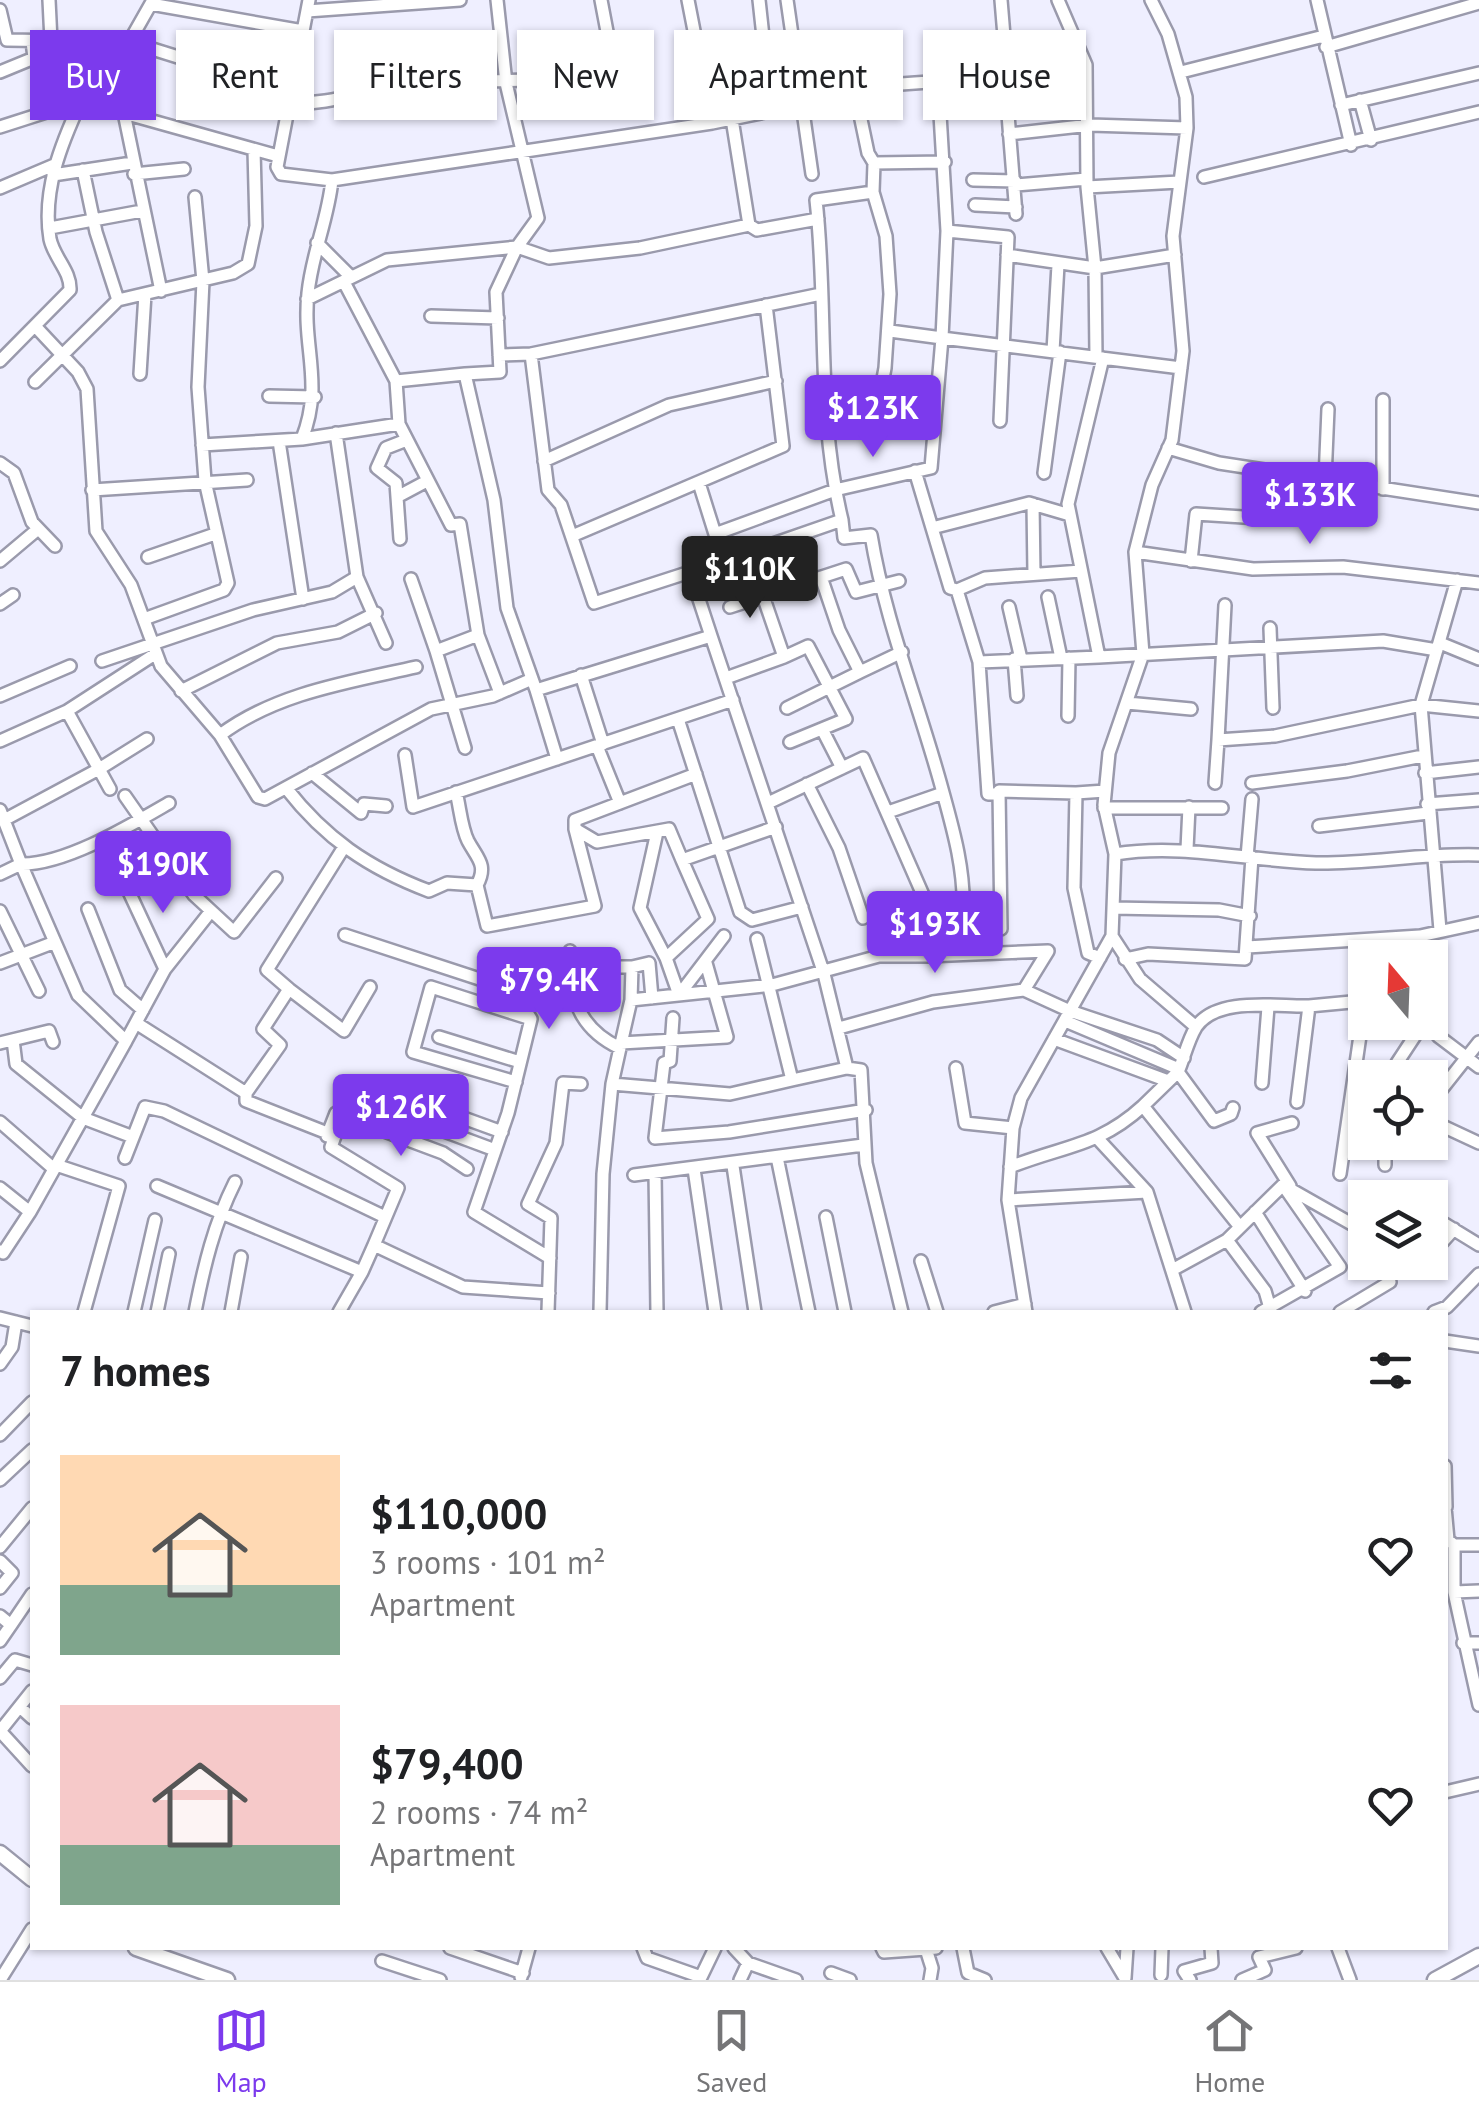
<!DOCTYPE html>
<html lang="en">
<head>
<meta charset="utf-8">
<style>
	:root { --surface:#fff; --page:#f6f6f6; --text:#202124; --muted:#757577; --line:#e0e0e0; --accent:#7c3aed }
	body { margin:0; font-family:"PT Sans",sans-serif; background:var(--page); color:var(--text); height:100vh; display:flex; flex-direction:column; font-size:38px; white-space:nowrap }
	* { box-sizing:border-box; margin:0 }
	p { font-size:32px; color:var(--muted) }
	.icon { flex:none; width:55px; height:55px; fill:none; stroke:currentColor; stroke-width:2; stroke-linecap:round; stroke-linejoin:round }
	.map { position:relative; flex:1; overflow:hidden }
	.sheet { position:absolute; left:30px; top:1310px; width:1418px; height:640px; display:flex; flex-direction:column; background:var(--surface); border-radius:0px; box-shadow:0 2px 8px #0004 }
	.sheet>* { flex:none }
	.guide { position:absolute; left:30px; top:30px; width:1420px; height:90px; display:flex; gap:20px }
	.needle { width:65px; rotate:341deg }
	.buttons { position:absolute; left:1348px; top:940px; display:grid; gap:20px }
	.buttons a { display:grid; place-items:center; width:100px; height:100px; border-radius:0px; background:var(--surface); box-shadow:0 2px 8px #0004; font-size:50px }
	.price { position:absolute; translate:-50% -85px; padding:0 22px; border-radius:10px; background:var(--accent); color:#fff; font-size:32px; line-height:65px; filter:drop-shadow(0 2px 5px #0008) }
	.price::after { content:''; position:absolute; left:50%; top:60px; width:30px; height:22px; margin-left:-15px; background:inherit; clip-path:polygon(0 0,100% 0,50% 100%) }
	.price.current { background:#222; color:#fff }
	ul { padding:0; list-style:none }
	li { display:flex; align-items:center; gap:30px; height:250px; padding:0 30px }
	li span { display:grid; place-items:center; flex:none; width:280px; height:200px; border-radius:0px; color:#555 }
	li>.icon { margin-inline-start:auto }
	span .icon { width:120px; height:120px; fill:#fffc; stroke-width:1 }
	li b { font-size:42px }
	h2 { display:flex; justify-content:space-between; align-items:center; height:120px; padding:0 30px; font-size:42px }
	.pill { padding:0 35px; border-radius:0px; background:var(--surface); box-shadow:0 2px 8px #0004; font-size:35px; line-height:90px }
	.pill.current { background:var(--accent); color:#fff }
	.menu { display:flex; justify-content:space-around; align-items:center; height:140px; border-top:2px solid var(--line); background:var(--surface); font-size:28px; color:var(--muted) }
	.menu a { display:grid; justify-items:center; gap:5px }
	.menu .current { color:var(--accent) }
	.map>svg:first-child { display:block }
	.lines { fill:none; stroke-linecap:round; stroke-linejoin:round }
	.minor-casing { stroke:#9a9aac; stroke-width:16 }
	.major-casing { stroke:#9a9aac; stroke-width:19 }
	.minor { stroke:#fff; stroke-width:11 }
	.major { stroke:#fff; stroke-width:14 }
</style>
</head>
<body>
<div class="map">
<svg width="1479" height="1980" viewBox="0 0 1479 1980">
	<rect width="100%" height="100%" fill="#efefff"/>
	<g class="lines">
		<g class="minor-casing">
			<path id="minor" d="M49,0L51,41
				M309,0L277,167L281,174L332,180L712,123L901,84L971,79L1006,60L1001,0
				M497,0L506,83L538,218L517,247L496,292L500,372L465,374L494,500L507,608L536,690L711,636L690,572
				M688,0L712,123
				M759,0L771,110
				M787,0L812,174
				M1058,0L1086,65L1087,187
				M1317,0L1351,145
				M151,4L303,31
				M0,10L7,40L130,42L290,92
				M307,11L460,0
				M1326,47L1479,3
				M1004,65L1016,214
				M0,72L34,58L32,41
				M1181,72L1324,36
				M855,91L868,153L874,163L873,192L886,236L890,294L885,368L874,427L934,430
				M1360,100L1371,140
				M288,102C330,107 367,88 409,84C479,76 545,90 613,63L601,0
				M94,104L153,0
				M1341,105L1479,73
				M124,113L161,291
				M0,127L81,101L278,156
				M1009,134L1090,125L1187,128
				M874,163L945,162
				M83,170L96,232L118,300
				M134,174L184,169
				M53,175L132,163
				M1204,177L1479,112
				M973,180L1015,181
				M1016,185L1087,179
				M0,188L54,165
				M873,192L816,200C828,306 816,414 842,520L724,561L715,534L835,490L931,468L942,338L1181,368
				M975,205L1016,207
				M749,225L757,230L818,219
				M50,228L142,211
				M947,231L1008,237L1000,421
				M317,243L351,277
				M1007,255L1095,268L1175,255
				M344,282L396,381
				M307,299L387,260L517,247L549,258L640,248L749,225L732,119
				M431,316L498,318
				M35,326L78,372L87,389L96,531L131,585L161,666L220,735L258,797L265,799L431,709L493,696L532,679
				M890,331L942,338L947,231L938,81
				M1053,351L1058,265
				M499,355L531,354
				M1096,357L1095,268L1087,187L1179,182
				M1103,358L1068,504L1099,657L1383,641L1437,650
				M0,361L70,290C71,271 54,258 50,239C42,191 61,144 81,101
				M140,374L145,294
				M35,382L118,300L233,273L248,264L256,226L254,150
				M269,396L315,397
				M399,424L451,525L460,524L478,635L436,651L411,579
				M302,439C324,383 302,348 308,293C312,253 328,220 332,180
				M279,441L303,599
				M202,445L302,439L399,424L396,381L465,374
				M1168,448L1219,463L1479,503
				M544,461L669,405L776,381
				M0,463L14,473L32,522L55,546
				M915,471L950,588L957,590
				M1044,473L1060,352
				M1325,479L1328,409
				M699,483L715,534
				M1383,489V400
				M92,490L247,480
				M397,497L427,481
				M1033,504L1034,574
				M842,520L844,538L871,535C885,621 919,704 942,789C953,829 965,870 963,912
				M932,528L1029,503L1070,515
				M572,536L783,446L766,305
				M400,539L396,483L377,468L386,448L404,441
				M1135,552L1253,569L1343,567L1479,583
				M148,557L215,534
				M0,561L38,529
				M724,561L594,603L561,505L548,490L531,354L821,294
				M1191,561L1196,514L1259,518L1263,470
				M1081,571L985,578L957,590L979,662L1099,657
				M357,577L386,643
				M821,577L839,630L860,672L902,652
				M1048,597L1061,658
				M0,604L13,595
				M730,607L846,569L856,592L899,581
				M1009,607L1021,659
				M144,619L224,590L228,583L205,481L198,387L203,281L195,197
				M1270,628L1273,708
				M478,635L500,693
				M711,636L824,974L847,1068L861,1070L866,1163L902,1312
				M1440,643L1479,659
				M436,651L465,748
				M784,657L808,646L846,719L790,742
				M1014,659L1017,696
				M102,661L253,610L332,592L357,577L336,433
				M979,662L988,794H999
				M581,675L603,744
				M726,678L784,657L748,552
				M536,690L557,759
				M181,691L277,643L338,632L376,613
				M0,696L70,666
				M1127,703L1191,709
				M787,708L860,672
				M67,711L155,654
				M1068,716L1069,658
				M678,719L740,912L752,920L802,907
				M822,729L842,768
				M220,735C276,693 349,682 416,667
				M1218,740L1225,605
				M0,741L67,711L99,769L147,739
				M597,746L620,803
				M405,755L413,807L733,700
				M312,773L361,813L364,804L386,806
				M1425,773L1479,767
				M696,774L575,820V829L597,842L669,829L682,860L776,827
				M1215,783L1218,740L1275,736L1421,705L1479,711
				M1252,783L1347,771L1423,756
				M807,784L839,848L863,918
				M286,788C325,838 368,868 429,891L447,883L477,885
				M456,792C460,807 461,827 468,841C477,858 488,865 477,885L487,926L595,906L575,829
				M125,796L194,895L234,932L276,878
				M169,803C131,825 65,865 21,864L78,995L126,1041L165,969L211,911
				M768,803L863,758L923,895
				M1427,804L1479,800
				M1104,808H1222
				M0,810L21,864L0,874
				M888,812L943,793
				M4,820L99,769L110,789
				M1319,826L1428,813
				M657,832L640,908L666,958L708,919L682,860
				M1187,849L1189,807
				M1115,854C1183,843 1248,861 1316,863C1369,864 1424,853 1479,855
				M1247,857L1252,799
				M124,881L165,969
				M1113,908L1219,910L1250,916
				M88,909L120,990L143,1010
				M0,911L39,991
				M926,912L927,956L1048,951L1024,990
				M1001,929L999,791L1076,793
				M1440,930L1421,705L1457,580
				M345,935L513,990L531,1019L508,1113L474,1212L550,1258
				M1112,936L1140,979L1196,1027
				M757,939L792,1080L847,1068
				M1247,947L1420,936
				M570,951L569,967H632
				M666,958L679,995L724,936
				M1100,958L1088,953L1074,888L1076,793L1105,791
				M1423,958L1420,936L1479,923
				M1125,959L1148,954L1245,959L1252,857
				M0,963L55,942
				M569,967C572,1005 584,1031 620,1048L631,1000
				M289,989L344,1031L370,987
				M652,998L649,963L632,967L631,1000L772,985L879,956H927
				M673,1018L670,1061L664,1063L655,1138L729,1132L866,1110
				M1065,1021L1179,1069
				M1429,1022L1438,1036L1479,1067
				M136,1023L246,1093L280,1045L263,1029L289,989L267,970L344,847
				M839,1028L933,1002L1024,990L1070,1011L1157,1040L1184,1058
				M439,1037L520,1062
				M1054,1039L1168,1081
				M13,1040L16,1064L83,1118L133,1137
				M1479,1042L1437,1095L1436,1123L1479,1143
				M0,1043L49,1031L53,1042
				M621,1043L727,1037L706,963
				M620,1048L612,1084L730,1094L792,1080
				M956,1068L965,1123L1013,1128
				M1178,1072C1184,1058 1188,1040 1196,1027C1217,996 1277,1007 1309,1006
				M1393,1078L1397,1063L1424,1022
				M516,1082L413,1052L431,987L531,1019
				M1262,1083L1268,1007
				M381,1088L502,1132
				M246,1093V1101L335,1136L331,1147L398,1188L374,1245
				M350,1096L495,1150
				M1297,1102L1309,1006L1362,1001
				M1143,1106L1178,1072L1214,1121L1231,1114L1233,1108
				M0,1122L54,1169
				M327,1136L336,1113L443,1153L467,1169
				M1099,1140L1147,1192L1185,1312
				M777,1157L809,1312
				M125,1158L145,1107L164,1111L385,1217
				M56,1165L119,1186L84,1312
				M1385,1165V1142
				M733,1166L755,1312
				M1010,1167C1065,1145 1098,1147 1143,1106L1240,1227
				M694,1169L715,1312
				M655,1173L657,1312
				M1340,1174L1365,1001
				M634,1175L863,1145
				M157,1186L362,1272L339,1312
				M1290,1186L1257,1133L1292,1123
				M0,1188L30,1212L126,1041
				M1290,1189L1357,1227L1365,1224
				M1008,1200L1147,1192
				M1255,1212L1305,1291
				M1430,1215L1479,1245
				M826,1217L845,1312
				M1227,1240L1265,1291L1270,1308
				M1430,1244L1437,1248L1454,1229
				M0,1251L3,1253L30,1212
				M921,1261L937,1312
				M1172,1270L1227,1240L1283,1185L1340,1267L1261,1312
				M362,1272L374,1245L463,1287L549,1293
				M134,1312L155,1220
				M157,1312L169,1254
				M195,1312C204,1266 214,1224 235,1182
				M231,1312L241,1257
				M548,1312L551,1218L528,1204L556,1143L563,1083L581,1084
				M600,1312L603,1174L612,1084
				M994,1312L1025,1304
				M1026,1312L1008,1200L1013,1128L1021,1098L1112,936L1115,854L1104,805L1109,753L1143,654L1135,552L1152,485L1172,440L1183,351L1173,236L1187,128L1186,97L1168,34L1151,0
				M1340,1312L1390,1282
				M1434,1312L1447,1307L1479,1274
				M0,1318L32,1326
				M1445,1341L1479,1346
				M0,1364L12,1347L16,1322
				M0,1435L32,1402
				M1445,1466L1446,1507
				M0,1480L32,1450
				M1445,1507L1448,1540L1454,1545V1592L1479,1705
				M1454,1545H1479
				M0,1547L32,1508
				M0,1561L12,1573L0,1588
				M1454,1592L1479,1591
				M0,1616L11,1625L32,1594
				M0,1641L11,1625
				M1463,1643H1479
				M0,1678L15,1660L32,1665
				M20,1707L32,1718
				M0,1731L32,1691
				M0,1731L32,1766
				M1445,1792L1479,1784
				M450,1948L523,1973
				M643,1948L647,1958L701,1977L715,1948
				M734,1948L748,1963
				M882,1948L884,1952L926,1949
				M963,1948L968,1973L985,1980
				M1107,1948L1125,1978L1127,1948
				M1338,1948L1350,1980
				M382,1961L440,1980
				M831,1973L850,1980
				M1161,1975L1162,1948
				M521,1977L529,1948
				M0,1980L32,1929
				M740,1980L748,1963L796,1980
				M930,1980L932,1968L926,1949L936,1948
				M1190,1980L1184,1971L1212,1963L1211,1948
				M1242,1980L1265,1970L1259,1957L1296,1948"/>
		</g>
		<g class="major-casing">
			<path id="major" d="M0,1853L32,1879
				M136,1948L227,1980
				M1435,1980L1479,1956"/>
		</g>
		<use href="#minor" class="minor"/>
		<use href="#major" class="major"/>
	</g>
</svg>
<div class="buttons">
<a><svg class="needle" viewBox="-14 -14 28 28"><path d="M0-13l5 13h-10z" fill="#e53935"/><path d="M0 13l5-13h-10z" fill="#757577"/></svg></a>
<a><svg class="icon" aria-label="locate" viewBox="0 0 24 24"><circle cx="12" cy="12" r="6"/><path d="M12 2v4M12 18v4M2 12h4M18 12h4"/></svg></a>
<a><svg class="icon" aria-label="layers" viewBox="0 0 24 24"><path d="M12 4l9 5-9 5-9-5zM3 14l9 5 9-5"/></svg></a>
</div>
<b class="price" style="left:873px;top:460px">$123K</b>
<b class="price" style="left:1310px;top:547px">$133K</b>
<b class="price current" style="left:750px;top:621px">$110K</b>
<b class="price" style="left:163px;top:916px">$190K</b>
<b class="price" style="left:935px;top:976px">$193K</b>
<b class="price" style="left:549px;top:1032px">$79.4K</b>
<b class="price" style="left:401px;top:1159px">$126K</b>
<div class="guide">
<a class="pill current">Buy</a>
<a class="pill">Rent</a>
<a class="pill">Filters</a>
<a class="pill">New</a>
<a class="pill">Apartment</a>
<a class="pill">House</a>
</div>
<section class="sheet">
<h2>7 homes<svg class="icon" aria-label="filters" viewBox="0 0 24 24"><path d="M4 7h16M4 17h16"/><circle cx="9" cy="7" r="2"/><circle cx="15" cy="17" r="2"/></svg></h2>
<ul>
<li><span style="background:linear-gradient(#ffd9b3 65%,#7fa58c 0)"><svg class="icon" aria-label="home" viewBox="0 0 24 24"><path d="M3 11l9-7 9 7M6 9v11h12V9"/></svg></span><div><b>$110,000</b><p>3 rooms · 101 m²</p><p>Apartment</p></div><svg class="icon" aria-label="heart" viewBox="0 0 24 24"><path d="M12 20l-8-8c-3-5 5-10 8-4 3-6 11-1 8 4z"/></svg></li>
<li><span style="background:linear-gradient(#f6c9c9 70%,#7fa58c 0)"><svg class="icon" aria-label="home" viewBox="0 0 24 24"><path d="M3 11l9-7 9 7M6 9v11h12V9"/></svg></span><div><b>$79,400</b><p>2 rooms · 74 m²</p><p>Apartment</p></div><svg class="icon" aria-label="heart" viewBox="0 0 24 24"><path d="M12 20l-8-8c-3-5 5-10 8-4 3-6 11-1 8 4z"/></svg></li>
</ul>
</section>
</div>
<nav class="menu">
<a class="current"><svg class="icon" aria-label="map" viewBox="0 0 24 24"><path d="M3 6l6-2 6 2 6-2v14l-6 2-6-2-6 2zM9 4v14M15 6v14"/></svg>Map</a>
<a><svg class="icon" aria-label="saved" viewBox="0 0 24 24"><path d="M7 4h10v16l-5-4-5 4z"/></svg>Saved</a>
<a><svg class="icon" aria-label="home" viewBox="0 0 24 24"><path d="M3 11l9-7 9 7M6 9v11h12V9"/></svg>Home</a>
</nav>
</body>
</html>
